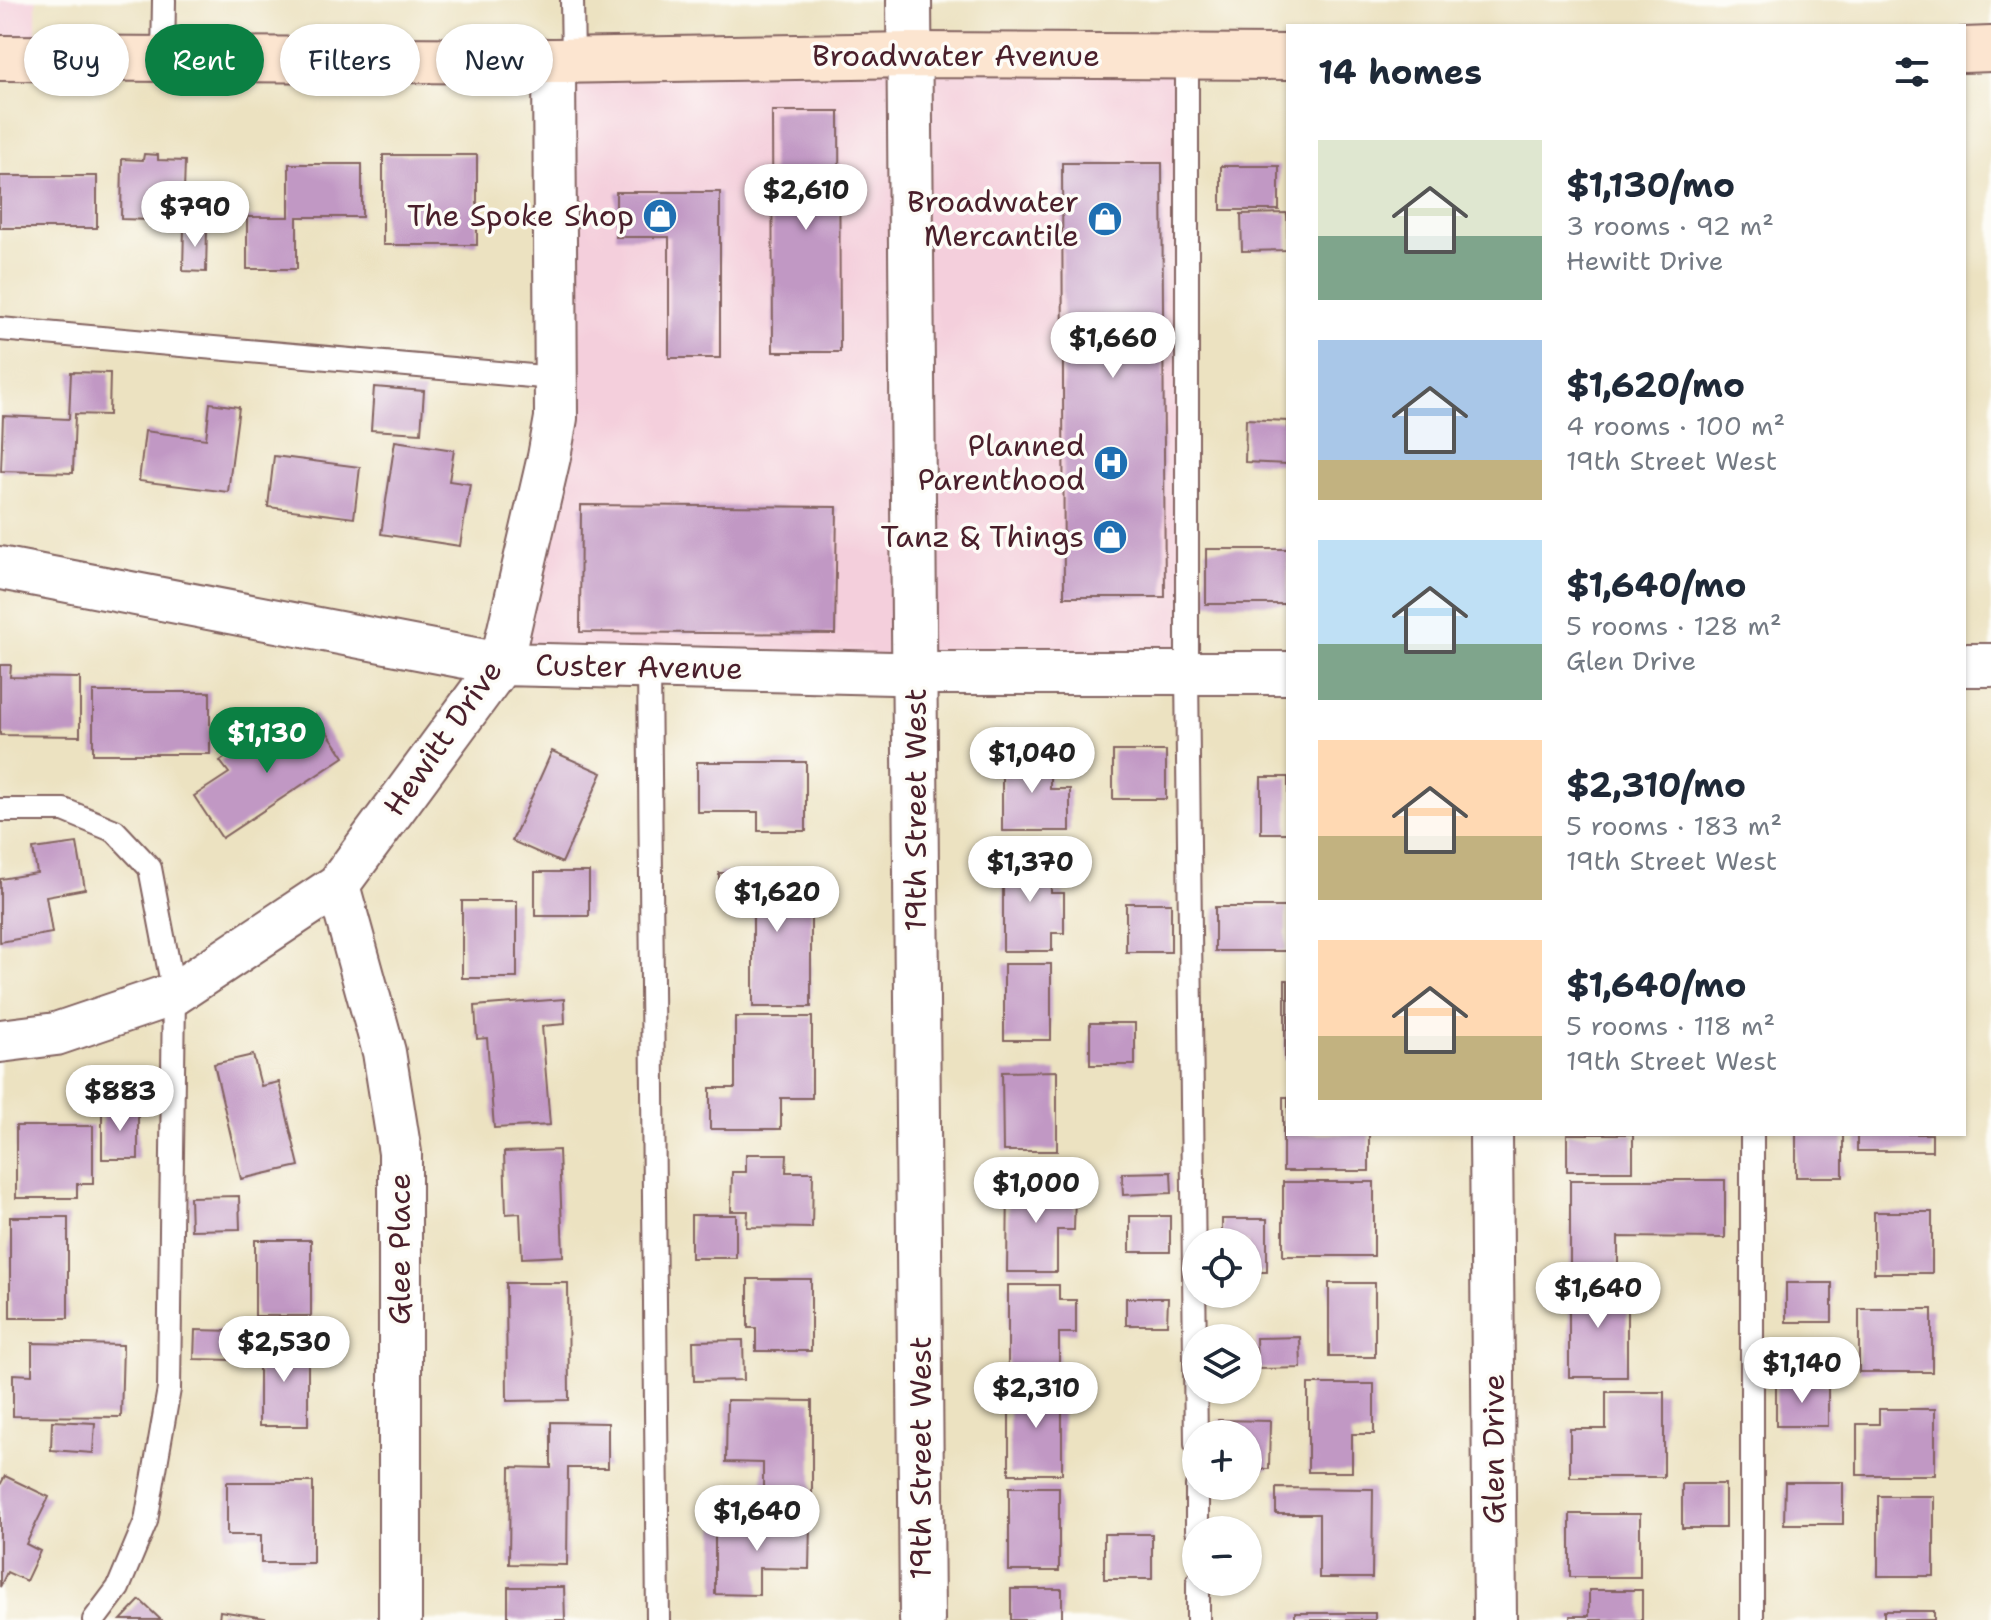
<!DOCTYPE html>
<html lang="en">
<head>
<meta charset="utf-8">
<style>
	:root { --surface:#fff; --page:#f2f2f3; --text:#1f2937; --muted:#747a83; --accent:#0b8043 }
	body { margin:0; font-family:"Shantell Sans",sans-serif; background:var(--page); color:var(--text); height:100vh; display:flex; flex-direction:column; font-size:30px; white-space:nowrap }
	* { box-sizing:border-box; margin:0 }
	p { font-size:26px; color:var(--muted) }
	.icon { flex:none; width:44px; height:44px; fill:none; stroke:currentColor; stroke-width:2; stroke-linecap:round; stroke-linejoin:round }
	.map { position:relative; flex:1; overflow:hidden }
	.details { position:absolute; left:1286px; top:24px; width:680px; height:1112px; display:flex; flex-direction:column; background:var(--surface); border-radius:0px; box-shadow:0 2px 6px #0004 }
	.details>* { flex:none }
	.banner { position:absolute; left:24px; top:24px; width:760px; height:72px; display:flex; gap:16px }
	.controls { position:absolute; left:1182px; top:1228px; display:grid; gap:16px }
	.controls a { display:grid; place-items:center; width:80px; height:80px; border-radius:50%; background:var(--surface); box-shadow:0 2px 6px #0004; font-size:40px }
	.price { position:absolute; translate:-50% -68px; padding:0 18px; border-radius:28px; background:#fff; color:#222; font-size:26px; line-height:52px; filter:drop-shadow(0 2px 4px #0008) }
	.price::after { content:''; position:absolute; left:50%; top:48px; width:24px; height:18px; margin-left:-12px; background:inherit; clip-path:polygon(0 0,100% 0,50% 100%) }
	.price.current { background:var(--accent); color:#fff }
	ul { padding:0; list-style:none }
	li { display:flex; align-items:center; gap:24px; height:200px; padding:0 32px }
	li span { display:grid; place-items:center; flex:none; width:224px; height:160px; border-radius:0px; color:#555 }
	li>.icon { margin-inline-start:auto }
	span .icon { width:96px; height:96px; fill:#fffc; stroke-width:1 }
	li b { font-size:34px }
	h2 { display:flex; justify-content:space-between; align-items:center; height:96px; padding:0 32px; font-size:34px }
	.tag { padding:0 28px; border-radius:36px; background:var(--surface); box-shadow:0 2px 6px #0004; font-size:28px; line-height:72px }
	.tag.current { background:var(--accent); color:#fff }
	.map>svg:first-child { display:block }
	.built { fill:#f4cfdc }
	.building { fill:#c198c4 }
	.lines { fill:none; stroke-linecap:round; stroke-linejoin:round }
	.service-casing { stroke:#836360; stroke-width:26 }
	.minor-casing { stroke:#836360; stroke-width:46 }
	.tertiary-casing { stroke:#836360; stroke-width:48 }
	.secondary-casing { stroke:#836360; stroke-width:48 }
	.service { stroke:#fff; stroke-width:22 }
	.minor { stroke:#fff; stroke-width:42 }
	.tertiary { stroke:#fff; stroke-width:44 }
	.secondary { stroke:#fce5d0; stroke-width:44 }
	.labels { text-anchor:middle; stroke-width:7; stroke-linejoin:round; paint-order:stroke }
	.street-label { font-size:30px; fill:#4a1f2b; stroke:#fdfcf7 }
	.poi-label { font-size:30px; fill:#4a1f2b; stroke:#fdfcf7; text-anchor:end }
</style>
</head>
<body>
<div class="map">
<svg width="1991" height="1620" viewBox="0 0 1991 1620">
	<rect width="100%" height="100%" fill="#fdfcf7"/>
	<filter id="ink" filterUnits="userSpaceOnUse"><feTurbulence type="fractalNoise" baseFrequency=".0125" numOctaves="2"/><feDisplacementMap in="SourceGraphic" scale="16" xChannelSelector="R" yChannelSelector="G"/><feConvolveMatrix kernelMatrix="1 2 1 2 8 2 1 2 1" color-interpolation-filters="sRGB"/></filter>
	<filter id="wash" filterUnits="userSpaceOnUse"><feTurbulence type="fractalNoise" baseFrequency=".006" numOctaves="4" result="noise"/><feDisplacementMap in="SourceGraphic" scale="32" xChannelSelector="R" yChannelSelector="G"/><feGaussianBlur stdDeviation="1.8" result="paint"/><feColorMatrix in="noise" values="0 0 0 0 0 0 0 0 0 0 0 0 0 0 0 0 0 1.4 0 .05"/><feComposite in="paint" operator="in"/></filter>
	<g filter="url(#wash)">
		<rect width="100%" height="100%" fill="#ece2c1"/>
		<path class="built" d="M0,0H36V58H0Z
			M1187,55V673L501,664L549,457L554,61Z"/>
		<g id="blocks">
			<path class="building" d="M772,111H839L840,352H773Z
				M144,154L158,155V160L185,161L183,221L121,219L122,159L143,160Z
				M383,155H477V245H383Z
				M1062,163H1162L1165,597H1064Z
				M289,164H362V217H297V269H247V217H289Z
				M1221,166H1279V210H1221Z
				M0,176H97V228H0Z
				M616,192H720V358H669V237H616Z
				M1287,213L1288,250L1242,251L1241,214Z
				M184,227H207L206,272L183,271Z
				M71,372L110,373L109,415L75,414L73,473L1,471L3,416L69,419Z
				M374,387L424,391L421,433L371,430Z
				M210,403L239,407L228,492L139,481L145,431L206,439Z
				M1246,419L1288,421V464L1245,462Z
				M395,441L454,450L449,481L470,484L460,546L381,534Z
				M274,456L360,467L354,518L268,507Z
				M581,505L837,507L835,634L580,632Z
				M1206,549H1288V604H1206Z
				M0,665H11L10,677L80,678V736L0,735Z
				M93,692H210V754H93Z
				M315,714L344,757L222,838L194,796L229,773L220,761L243,746L251,757Z
				M552,751L602,773L562,863L512,841Z
				M1113,751H1166V799H1113Z
				M1002,752H1050V789H1070V831H1002Z
				M697,762H806V831H758V812H697Z
				M1261,777H1288V833H1261Z
				M77,843L85,889L46,896L52,933L0,942V879L37,873L33,849Z
				M1003,854H1051V893H1064V933H1052V951H1003Z
				M535,872H589V916H535Z
				M719,873H811V1007H753V903H719Z
				M462,901H517V978H462Z
				M1126,903H1171V952H1126Z
				M1215,907H1286V951H1215Z
				M1004,964H1051V1040H1004Z
				M1285,980H1288V1061H1285Z
				M564,999L565,1024L542,1026L550,1125L494,1128L487,1038L477,1039L475,1006Z
				M735,1017H812V1098H781V1129H710V1088H735Z
				M1090,1023H1135V1065H1090Z
				M253,1055L261,1086L279,1082L299,1166L241,1179L214,1064Z
				M1057,1071V1151H1003L1002,1072Z
				M1283,1097H1288V1134H1369V1171H1283Z
				M102,1107H138V1159H102Z
				M16,1126H93V1184H77V1198H16Z
				M1567,1134H1633V1171H1567Z
				M1796,1134H1843V1177H1796Z
				M1857,1134H1932V1151H1857Z
				M559,1150L563,1256L522,1258L520,1213L506,1214L504,1152Z
				M746,1154H787L786,1172H813L812,1228L747,1227L748,1211H731L732,1172H746Z
				M1171,1172L1172,1193L1123,1195L1122,1173Z
				M1570,1180H1725V1238L1618,1237V1266H1570Z
				M1008,1182H1059L1058,1196H1075L1074,1230H1057V1272H1007Z
				M1283,1182H1374V1256H1283Z
				M239,1196L240,1229L191,1230L190,1197Z
				M1874,1212H1932V1273H1874Z
				M691,1215H736V1258H691Z
				M1130,1216H1170V1252H1130Z
				M10,1217H68V1318H10Z
				M1222,1219H1267V1272H1248V1242H1222Z
				M255,1240H311V1316H255Z
				M748,1279H811V1351H756V1328H748Z
				M506,1283H568L569,1400L507,1401Z
				M1329,1283H1375V1357H1329Z
				M1569,1283H1627V1377H1569Z
				M1786,1283H1832V1322H1786Z
				M1008,1285H1059V1300H1076V1333H1059V1373H1008Z
				M1126,1298H1168L1167,1325H1126Z
				M1859,1309H1932V1372H1859Z
				M195,1330L235,1331L234,1360L194,1359Z
				M1300,1337L1301,1368L1257,1369L1256,1338Z
				M743,1340L744,1380L694,1381L693,1341Z
				M259,1341H308V1426H259Z
				M32,1343L123,1345L121,1417L13,1416V1374L32,1375Z
				M1308,1384H1374V1434H1352V1472H1308Z
				M1776,1384H1828V1426H1776Z
				M1009,1386H1062V1474H1009Z
				M1606,1392H1664V1477H1570V1429H1606Z
				M727,1400L812,1401V1503H763V1463L726,1462Z
				M1879,1409H1935V1475H1857V1424H1879Z
				M1218,1420L1270,1421L1269,1469H1248V1434H1217Z
				M52,1421L95,1423L93,1453L51,1450Z
				M551,1422L608,1423V1468H568L567,1565L509,1564L510,1467L551,1468Z
				M5,1476L49,1497L26,1544L40,1551L26,1581L7,1572L0,1587V1485Z
				M227,1482H313V1563H261V1535H227Z
				M1785,1482H1843V1524H1784Z
				M1682,1484H1725V1528H1682Z
				M1009,1487H1059V1571H1009Z
				M1276,1488L1373,1489L1372,1578H1319V1514H1276Z
				M1878,1496H1934V1576H1878Z
				M1570,1514H1640V1577H1570Z
				M715,1522L810,1523L809,1569L759,1568V1595L715,1594Z
				M1104,1534H1152V1579H1104Z
				M508,1587H564L565,1620H508Z
				M1011,1589H1062V1620H1011Z
				M1589,1590H1642V1620H1570V1616H1589Z
				M140,1600L161,1620H121Z
				M220,1611L265,1618L264,1620H219Z
				M1884,1611H1934V1620H1884Z
				M1295,1613H1375V1620H1295Z"/>
		</g>
	</g>
	<g filter="url(#ink)">
		<use href="#blocks" fill-opacity="0" stroke="#836360" stroke-width="2"/>
		<g class="lines">
			<g class="service-casing">
				<path id="service" d="M572,0L573,60
					M1187,55V673L1196,1444
					M163,58L164,0
					M0,329L554,378
					M649,667L658,1620
					M0,810H64L115,831L150,868L174,994L169,1389L146,1521L118,1588L94,1620
					M1752,1134V1620
					M1197,1486V1530
					M1198,1582V1620"/>
			</g>
			<g class="minor-casing">
				<path id="minor" d="M0,568L501,664L892,673H1288
					M1964,665H1991
					M338,885L384,1052L400,1153V1620
					M0,1041L56,1034L174,994L338,885L501,664L549,457L556,418L554,61
					M1491,1134L1495,1620"/>
			</g>
			<g class="tertiary-casing">
				<path id="tertiary" d="M909,0L922,1620"/>
			</g>
			<g class="secondary-casing">
				<path id="secondary" d="M1964,50L1991,49
					M0,58L554,61L910,55L1288,57"/>
			</g>
			<use href="#service" class="service"/>
			<use href="#minor" class="minor"/>
			<use href="#tertiary" class="tertiary"/>
			<use href="#secondary" class="secondary"/>
		</g>
	</g>
	<defs>
		<g id="shop-disc" transform="scale(1.8)"><circle r="9.5" fill="#1f6fb2" stroke="#fdfcf7"/><path d="M-5-2.5h2.3a2.7 3.5 0 0 1 5.4 0H5L5.5 6h-11ZM-1.5-2.5h3a1.5 2.3 0 0 0-3 0Z" fill="#fff"/></g>
		<g id="hospital-disc" transform="scale(1.8)"><circle r="9.5" fill="#1f6fb2" stroke="#fdfcf7"/><path d="M-5-5h3v3.5h4V-5h3V5h-3V1.5h-4V5h-3Z" fill="#fff"/></g>
	</defs>
	<g fill-rule="evenodd">
		<use href="#shop-disc" x="660" y="216"/>
		<use href="#shop-disc" x="1105" y="219"/>
		<use href="#hospital-disc" x="1111" y="463"/>
		<use href="#shop-disc" x="1110" y="537"/>
	</g>
	<g class="labels">
		<g class="street-label">
			<text x="956" y="66">Broadwater Avenue</text>
			<text transform="translate(639 667) rotate(1)" y="10">Custer Avenue</text>
			<text transform="translate(443 738) rotate(-55)" y="10">Hewitt Drive</text>
			<text transform="translate(916 810) rotate(-90)" y="10">19th Street West</text>
			<text transform="translate(400 1249) rotate(-90)" y="10">Glee Place</text>
			<text transform="translate(1494 1449) rotate(-90)" y="10">Glen Drive</text>
			<text transform="translate(921 1458) rotate(-90)" y="10">19th Street West</text>
		</g>
		<g class="poi-label">
			<text x="1079" y="212">Broadwater<tspan x="1079" dy="34">Mercantile</tspan></text>
			<text x="634" y="226">The Spoke Shop</text>
			<text x="1085" y="456">Planned<tspan x="1085" dy="34">Parenthood</tspan></text>
			<text x="1084" y="547">Tanz &amp; Things</text>
		</g>
	</g>
</svg>
<div class="controls">
<a><svg class="icon" aria-label="locate" viewBox="0 0 24 24"><circle cx="12" cy="12" r="6"/><path d="M12 2v4M12 18v4M2 12h4M18 12h4"/></svg></a>
<a><svg class="icon" aria-label="layers" viewBox="0 0 24 24"><path d="M12 4l9 5-9 5-9-5zM3 14l9 5 9-5"/></svg></a>
<a>+</a>
<a>−</a>
</div>
<b class="price" style="left:806px;top:232px">$2,610</b>
<b class="price" style="left:195px;top:249px">$790</b>
<b class="price" style="left:1113px;top:380px">$1,660</b>
<b class="price current" style="left:267px;top:775px">$1,130</b>
<b class="price" style="left:1032px;top:795px">$1,040</b>
<b class="price" style="left:1030px;top:904px">$1,370</b>
<b class="price" style="left:777px;top:934px">$1,620</b>
<b class="price" style="left:120px;top:1133px">$883</b>
<b class="price" style="left:1036px;top:1225px">$1,000</b>
<b class="price" style="left:1598px;top:1330px">$1,640</b>
<b class="price" style="left:284px;top:1384px">$2,530</b>
<b class="price" style="left:1802px;top:1405px">$1,140</b>
<b class="price" style="left:1036px;top:1430px">$2,310</b>
<b class="price" style="left:757px;top:1553px">$1,640</b>
<div class="banner">
<a class="tag">Buy</a>
<a class="tag current">Rent</a>
<a class="tag">Filters</a>
<a class="tag">New</a>
</div>
<section class="details">
<h2>14 homes<svg class="icon" aria-label="filters" viewBox="0 0 24 24"><path d="M4 7h16M4 17h16"/><circle cx="9" cy="7" r="2"/><circle cx="15" cy="17" r="2"/></svg></h2>
<ul>
<li><span style="background:linear-gradient(#dfe7d0 60%,#7fa58c 0)"><svg class="icon" aria-label="home" viewBox="0 0 24 24"><path d="M3 11l9-7 9 7M6 9v11h12V9"/></svg></span><div><b>$1,130/mo</b><p>3 rooms · 92 m²</p><p>Hewitt Drive</p></div></li>
<li><span style="background:linear-gradient(#a9c7e8 75%,#c2b280 0)"><svg class="icon" aria-label="home" viewBox="0 0 24 24"><path d="M3 11l9-7 9 7M6 9v11h12V9"/></svg></span><div><b>$1,620/mo</b><p>4 rooms · 100 m²</p><p>19th Street West</p></div></li>
<li><span style="background:linear-gradient(#bfe0f5 65%,#7fa58c 0)"><svg class="icon" aria-label="home" viewBox="0 0 24 24"><path d="M3 11l9-7 9 7M6 9v11h12V9"/></svg></span><div><b>$1,640/mo</b><p>5 rooms · 128 m²</p><p>Glen Drive</p></div></li>
<li><span style="background:linear-gradient(#ffd9b3 60%,#c2b280 0)"><svg class="icon" aria-label="home" viewBox="0 0 24 24"><path d="M3 11l9-7 9 7M6 9v11h12V9"/></svg></span><div><b>$2,310/mo</b><p>5 rooms · 183 m²</p><p>19th Street West</p></div></li>
<li><span style="background:linear-gradient(#ffd9b3 60%,#c2b280 0)"><svg class="icon" aria-label="home" viewBox="0 0 24 24"><path d="M3 11l9-7 9 7M6 9v11h12V9"/></svg></span><div><b>$1,640/mo</b><p>5 rooms · 118 m²</p><p>19th Street West</p></div></li>
</ul>
</section>
</div>
</body>
</html>
